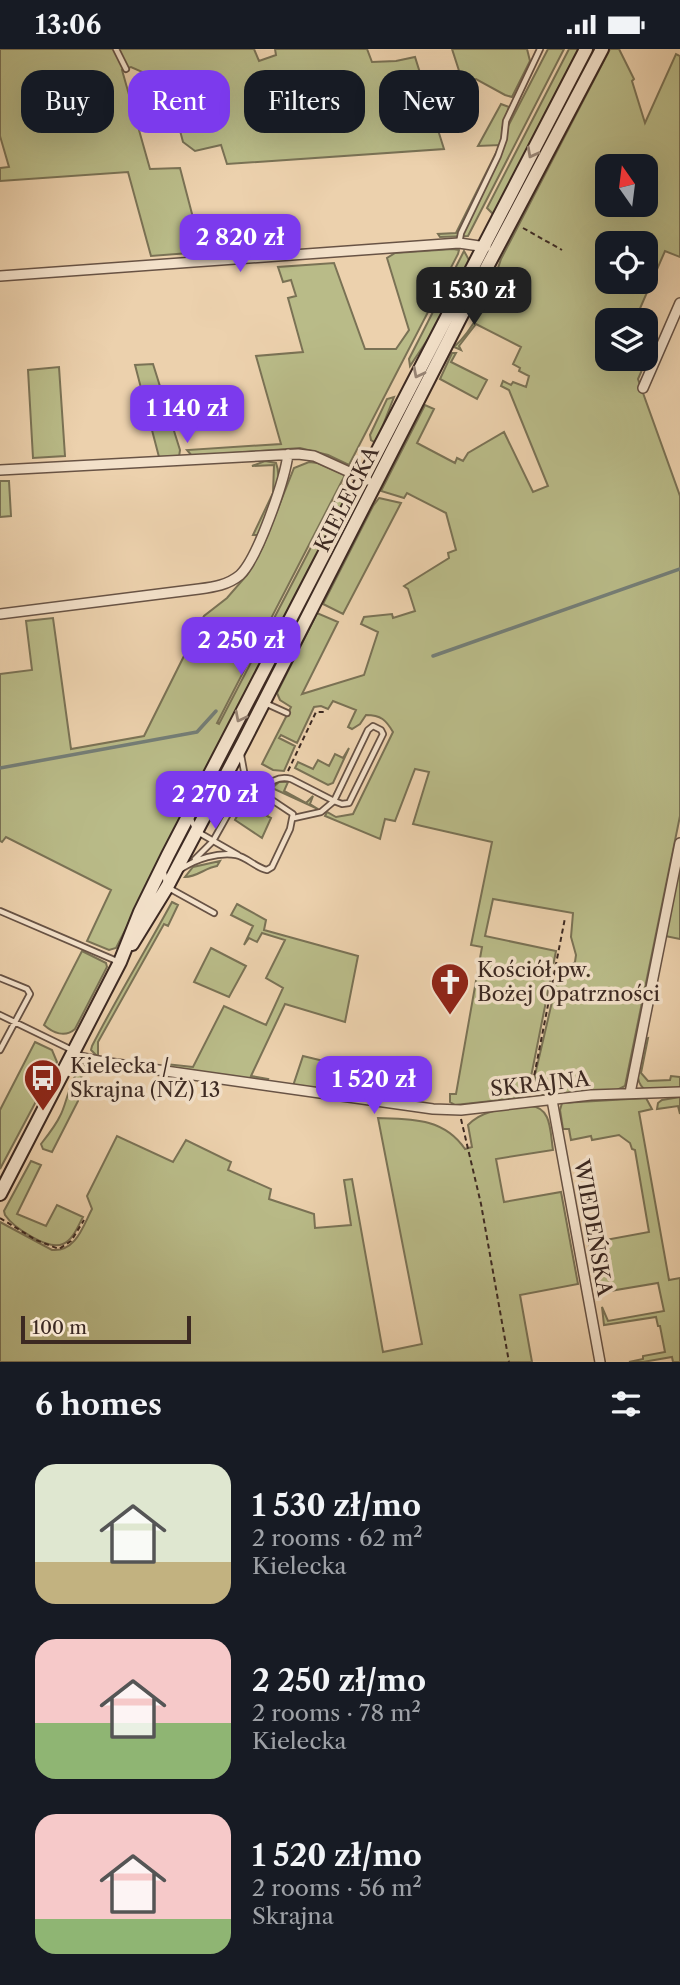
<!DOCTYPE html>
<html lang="en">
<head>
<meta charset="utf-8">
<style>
	:root { --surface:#171b24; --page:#20242c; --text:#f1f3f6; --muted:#9ea1a6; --accent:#7c3aed }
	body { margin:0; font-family:"Libre Caslon Text",serif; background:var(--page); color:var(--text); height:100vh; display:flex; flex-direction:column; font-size:26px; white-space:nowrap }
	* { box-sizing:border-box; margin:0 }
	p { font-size:23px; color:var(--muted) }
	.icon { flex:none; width:38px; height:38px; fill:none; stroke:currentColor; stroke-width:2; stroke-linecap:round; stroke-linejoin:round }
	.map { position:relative; height:1313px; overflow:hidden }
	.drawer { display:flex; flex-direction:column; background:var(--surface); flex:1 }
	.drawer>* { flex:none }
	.banner { position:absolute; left:21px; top:21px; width:639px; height:63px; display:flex; gap:14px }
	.needle { width:46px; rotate:346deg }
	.fabs { position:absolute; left:595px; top:105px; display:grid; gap:14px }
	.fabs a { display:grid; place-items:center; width:63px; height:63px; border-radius:14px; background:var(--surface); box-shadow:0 7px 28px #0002; font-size:35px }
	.scale { position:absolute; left:21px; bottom:18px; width:170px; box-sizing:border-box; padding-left:7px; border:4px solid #3c2922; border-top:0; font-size:19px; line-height:24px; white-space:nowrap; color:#3c2922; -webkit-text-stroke:5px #f3e1ca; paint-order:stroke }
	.price { position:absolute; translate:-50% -60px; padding:0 16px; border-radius:14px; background:var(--accent); color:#fff; font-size:23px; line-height:46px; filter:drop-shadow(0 2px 4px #0008) }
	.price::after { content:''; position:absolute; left:50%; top:42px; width:21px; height:16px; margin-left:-10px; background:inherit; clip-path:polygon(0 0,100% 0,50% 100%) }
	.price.current { background:#222; color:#fff }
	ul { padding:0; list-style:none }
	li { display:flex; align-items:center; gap:21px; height:175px; padding:0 35px }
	li span { display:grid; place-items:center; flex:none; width:196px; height:140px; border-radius:21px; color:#555 }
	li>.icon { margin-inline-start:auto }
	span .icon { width:84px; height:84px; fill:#fffc; stroke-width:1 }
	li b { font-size:30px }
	h2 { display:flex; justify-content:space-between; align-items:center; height:84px; padding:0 35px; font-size:30px }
	.chip { padding:0 24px; border-radius:21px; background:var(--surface); box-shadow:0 7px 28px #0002; font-size:24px; line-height:63px }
	.chip.current { background:var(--accent); color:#fff }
	.status { display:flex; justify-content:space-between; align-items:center; height:49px; padding:0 35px; background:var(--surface); direction:ltr }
	.status svg { height:19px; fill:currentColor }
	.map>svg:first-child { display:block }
	.green { fill:#b9bb88; stroke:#7a7255; stroke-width:2; fill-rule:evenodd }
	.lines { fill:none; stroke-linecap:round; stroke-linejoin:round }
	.stream { stroke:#747e77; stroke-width:3.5 }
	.service-casing { stroke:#685345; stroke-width:8 }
	.minor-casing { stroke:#685345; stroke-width:12 }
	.secondary-casing { stroke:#3c2922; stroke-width:16 }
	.path { stroke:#3c2922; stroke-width:2; stroke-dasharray:5 3.5; stroke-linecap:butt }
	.service { stroke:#f3e1ca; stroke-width:4.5 }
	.minor { stroke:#f3e1ca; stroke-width:9 }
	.secondary { stroke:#f3e1ca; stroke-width:12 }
	.oneway { stroke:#988576 }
	.labels { text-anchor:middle; stroke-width:7; stroke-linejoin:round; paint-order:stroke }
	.street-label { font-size:21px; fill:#3c2922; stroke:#f3e1ca }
	.poi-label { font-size:21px; fill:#3c2922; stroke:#f3e1ca; text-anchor:start }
</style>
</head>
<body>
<div class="status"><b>13:06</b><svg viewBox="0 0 49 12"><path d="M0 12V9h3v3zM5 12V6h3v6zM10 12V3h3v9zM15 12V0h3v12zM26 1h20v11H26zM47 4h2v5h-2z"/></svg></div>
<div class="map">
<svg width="680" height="1313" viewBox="0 0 680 1313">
	<rect width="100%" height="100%" fill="#ecd1ad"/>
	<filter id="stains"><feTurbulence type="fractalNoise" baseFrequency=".00286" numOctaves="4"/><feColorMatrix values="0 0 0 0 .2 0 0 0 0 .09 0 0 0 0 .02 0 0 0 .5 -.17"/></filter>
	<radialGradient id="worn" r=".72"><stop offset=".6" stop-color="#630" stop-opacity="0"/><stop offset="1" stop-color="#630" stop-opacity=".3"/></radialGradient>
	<path class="green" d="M0,0H254L259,12L276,6L275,0H367L372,13L396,12L415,8L444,100L227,115L221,96L195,102L183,93L169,40L170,35L131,18L122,21L150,120L180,119L202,203L151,207L128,123L0,132V119L9,118L0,87Z
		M452,0H527L530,12L512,48L505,46L476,30L463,34Z
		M548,0H564L468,187L440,188L438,185L456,184L500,96L478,97L501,55L509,58L502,80L503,87Z
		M569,0H579L494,166L487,159Z
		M610,0H619L634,30L632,32L645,74L676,5L680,7V208L665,202L635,271H607V310H646V290L656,289L638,330L680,447V767L625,1037L617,1041L545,1047L538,1043L535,1026L558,927L575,913L576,906L571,888L573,864L493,850L485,887L556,902L528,1043L519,1049L455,1056L450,1053V1045H456L482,898L471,896L492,793L413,775L429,723L415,720L395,772L385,770L380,790L325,767L327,763L336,768L353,765L393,683C386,671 381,666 366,666L360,675L352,680L348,678L356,661L333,652L328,660L321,657L314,658L297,694L281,686L279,689L295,697L284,722L273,721L262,715L291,658L280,651L277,644L317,564L338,573L302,645L364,626L378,583L361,575L364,568L392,565L393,569L415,562L408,540L404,537L449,509L448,504L456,501L446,464L407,444L404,449L381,442L425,356L434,360L417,394L455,414L457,409L463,412L468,404L504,383L533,443L548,437L509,341L501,337L503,332L511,336L513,333L526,338L529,327L519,322L520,319L513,315L521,298L476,275L459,297L461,301L454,298C478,277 492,239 501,210ZM607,117H646V156H607ZM607,194H646V233H607Z
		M453,200L459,201L458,205L349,416L328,406L300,399L192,407L187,401L281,395L256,307L303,303L288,249L296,247L291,231L283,233L278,218L334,214L365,300H396L409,281L387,209L395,204Z
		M464,202L469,211L467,216L436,278L410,317L409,310Z
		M452,304H456L451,313L487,331L477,350L440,330Z
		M153,315L180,401L179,408H159L135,316Z
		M59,318L65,407L33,409L28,321Z
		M394,348L376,394L371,391L370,386L387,350Z
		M265,412L276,414C285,436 266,466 258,486H253L273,444L274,416L252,417Z
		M309,413L318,414L345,426L217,674L219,675L347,429L350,443L116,899L109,901L87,892L111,841L6,788L2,793L0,792V625L32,621L26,572L53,569L71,700L144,687L204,567L227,549L247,526L263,497L294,419Z
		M0,432H9L11,467L0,468Z
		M379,449L401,454L343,565L323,555L373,457Z
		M349,699L333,734L328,736L295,719L298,713L313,720L318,711L329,717L335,705L343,709Z
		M279,733H288L284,742L306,754L313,747L310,755L318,760L272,739Z
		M247,748H252L267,758L269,763L267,767L271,769L262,789L235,771Z
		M680,811V890L665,887Z
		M220,812L217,817C205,819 197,828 185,828L193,818Z
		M172,853L178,856L168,877L164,875L98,993V1008L91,1001L92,997C117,948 146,901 172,853Z
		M237,855L266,871L264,881L358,907L345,973L285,955L251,1027L268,1030L267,1032L165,1018L166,1015L193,1018L224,957L266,976L283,939L266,929L285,891L262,884L257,893L249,889L244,896L253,877L231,866Z
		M211,899L246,917L229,948L194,933Z
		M82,902L106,914L107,918L75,980C65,989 53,984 44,976Z
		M648,989L641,1024L648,1032L670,1031L671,1027L680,1028V1039L644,1040C631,1029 641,1006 644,990Z
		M35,993L52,1001L57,1013L0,1120V1061Z
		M303,1007L336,1015L334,1035H341L334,1042L293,1037Z
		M89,1014C83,1026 72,1040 78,1052L52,1103L43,1100L41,1095C48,1086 56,1076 60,1067C67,1056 71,1019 89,1014Z
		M680,1048V1065L678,1057L657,1060L658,1054L662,1051Z
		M646,1049L652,1060L639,1063L669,1231L680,1229V1313H673L672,1308L643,1313H629L643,1310V1307L665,1303L660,1277H658L656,1268L604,1276L602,1258L608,1272L664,1262L658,1234L598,1244L589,1194L649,1183L635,1101L632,1100L630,1094L619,1086L592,1091L591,1087L571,1091L569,1080H563L560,1061L562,1054Z
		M530,1057C552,1058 550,1083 553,1101L496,1110L504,1153L561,1143L578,1235L520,1246L532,1313H0V1173L52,1201C76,1203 83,1177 92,1160L87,1147L117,1087L173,1113L186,1091L231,1113L228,1121L271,1140L269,1150L314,1165L315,1179L351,1176L344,1131L352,1130L383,1303L422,1295L378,1069C412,1070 444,1069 465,1100L472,1098L468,1076C484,1059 508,1060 530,1057Z
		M31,1112L41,1116L17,1165L46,1177L57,1156L83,1168C78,1177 73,1191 63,1195C48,1202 13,1178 5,1166L4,1162Z"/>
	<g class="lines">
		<path class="stream" d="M433,607L680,520
			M0,719L197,683L216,662"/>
		<g class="service-casing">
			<path id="service" d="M116,0L126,20
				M459,194L461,184L498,107L504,90L506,72L540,0
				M265,654L287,664
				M260,743C269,734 278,726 291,730L334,752L342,755L349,754L383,685L381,681L373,677L368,681L334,752L321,763L294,769
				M191,770L196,782L238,806
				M195,810L213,792L246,733L241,706
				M181,820C196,810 218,803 236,806C247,808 256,819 267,821L272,818L290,780L293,765L230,723
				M164,824L167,838L214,864
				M0,862L119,913
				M0,929L27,940L30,945L0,1001
				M0,966L72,1001"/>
		</g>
		<g class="minor-casing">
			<path id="minor" d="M0,227L459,194L486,198
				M643,339L680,254
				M0,421L298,405L314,407L367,431
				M0,565L199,540C214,538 228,536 240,526C258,509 285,430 288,405
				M72,1007L109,1014L433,1060L461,1061L591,1046L680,1043
				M630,1044L680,794
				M552,1051L600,1313"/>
		</g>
		<g class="secondary-casing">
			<path id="secondary" d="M132,895L167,838L244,692L460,269L602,0
				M0,1145L120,913L140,863L168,806L586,0"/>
		</g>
		<path class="path" d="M523,179L562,201
			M288,722L316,663H326
			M531,1043L565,869
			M80,1049L78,1045L88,1022
			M461,1070L481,1155L509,1313
			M0,1169L36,1191L59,1200L71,1192L84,1171"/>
		<use href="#service" class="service"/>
		<use href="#minor" class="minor"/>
		<use href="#secondary" class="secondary"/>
	</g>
	<defs><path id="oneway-chevron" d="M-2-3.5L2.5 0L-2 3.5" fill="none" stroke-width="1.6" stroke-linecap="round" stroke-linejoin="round" transform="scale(1.75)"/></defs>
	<g class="oneway">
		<use href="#oneway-chevron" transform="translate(532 104) rotate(118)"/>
		<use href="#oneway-chevron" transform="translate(418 324) rotate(117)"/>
		<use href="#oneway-chevron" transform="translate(240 668) rotate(117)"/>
	</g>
	<defs>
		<g id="church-pin" transform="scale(2.0125)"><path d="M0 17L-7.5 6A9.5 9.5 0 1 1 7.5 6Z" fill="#8f2418" stroke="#f3e1ca"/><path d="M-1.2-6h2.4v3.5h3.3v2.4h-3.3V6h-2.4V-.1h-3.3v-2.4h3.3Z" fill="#fff"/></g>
		<g id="bus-pin" transform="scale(2.0125)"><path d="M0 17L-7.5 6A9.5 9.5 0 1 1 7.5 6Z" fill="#8f2418" stroke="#f3e1ca"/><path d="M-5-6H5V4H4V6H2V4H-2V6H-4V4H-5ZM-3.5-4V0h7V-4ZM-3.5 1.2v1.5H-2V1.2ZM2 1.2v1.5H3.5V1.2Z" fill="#fff"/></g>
	</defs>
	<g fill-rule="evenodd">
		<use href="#church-pin" x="450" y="933"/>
		<use href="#bus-pin" x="43" y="1029"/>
	</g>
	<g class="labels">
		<g class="street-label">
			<text transform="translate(347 450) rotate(-63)" y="7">KIELECKA</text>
			<text transform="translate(540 1035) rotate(-6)" y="7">SKRAJNA</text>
			<text transform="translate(593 1179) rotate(80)" y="7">WIEDEŃSKA</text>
		</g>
		<g class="poi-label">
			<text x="477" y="928">Kościół pw.<tspan x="477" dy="24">Bożej Opatrzności</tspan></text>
			<text x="70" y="1024">Kielecka /<tspan x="70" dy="24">Skrajna (NŻ) 13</tspan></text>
		</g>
	</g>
	<rect width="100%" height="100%" filter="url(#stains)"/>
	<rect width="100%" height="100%" fill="url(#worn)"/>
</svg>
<div class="fabs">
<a><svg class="needle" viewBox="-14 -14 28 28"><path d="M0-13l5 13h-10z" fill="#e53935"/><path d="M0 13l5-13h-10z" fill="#9ea1a6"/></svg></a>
<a><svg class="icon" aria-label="locate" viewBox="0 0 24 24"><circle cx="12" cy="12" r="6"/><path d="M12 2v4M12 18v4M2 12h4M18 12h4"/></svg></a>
<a><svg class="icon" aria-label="layers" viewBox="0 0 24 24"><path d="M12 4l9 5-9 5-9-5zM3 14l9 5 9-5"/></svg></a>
</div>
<div class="scale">100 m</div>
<b class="price" style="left:240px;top:225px">2 820 zł</b>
<b class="price current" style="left:474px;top:278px">1 530 zł</b>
<b class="price" style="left:187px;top:396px">1 140 zł</b>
<b class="price" style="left:241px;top:628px">2 250 zł</b>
<b class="price" style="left:215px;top:782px">2 270 zł</b>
<b class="price" style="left:374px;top:1067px">1 520 zł</b>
<div class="banner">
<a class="chip">Buy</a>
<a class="chip current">Rent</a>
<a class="chip">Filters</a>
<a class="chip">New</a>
</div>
</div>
<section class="drawer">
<h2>6 homes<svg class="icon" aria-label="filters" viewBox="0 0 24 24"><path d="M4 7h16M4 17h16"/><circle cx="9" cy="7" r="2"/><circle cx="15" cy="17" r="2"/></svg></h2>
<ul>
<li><span style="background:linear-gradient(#dfe7d0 70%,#c2b280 0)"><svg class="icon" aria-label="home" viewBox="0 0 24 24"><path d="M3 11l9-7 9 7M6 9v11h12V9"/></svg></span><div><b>1 530 zł/mo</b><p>2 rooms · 62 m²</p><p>Kielecka</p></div></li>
<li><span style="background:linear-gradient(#f6c9c9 60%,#8fb573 0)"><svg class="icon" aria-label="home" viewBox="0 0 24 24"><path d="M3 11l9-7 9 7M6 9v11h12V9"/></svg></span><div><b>2 250 zł/mo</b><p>2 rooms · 78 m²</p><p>Kielecka</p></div></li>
<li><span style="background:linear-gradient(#f6c9c9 75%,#8fb573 0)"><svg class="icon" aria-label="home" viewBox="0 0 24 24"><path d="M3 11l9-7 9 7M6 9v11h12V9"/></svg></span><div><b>1 520 zł/mo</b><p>2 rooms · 56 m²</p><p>Skrajna</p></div></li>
</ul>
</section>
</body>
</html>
